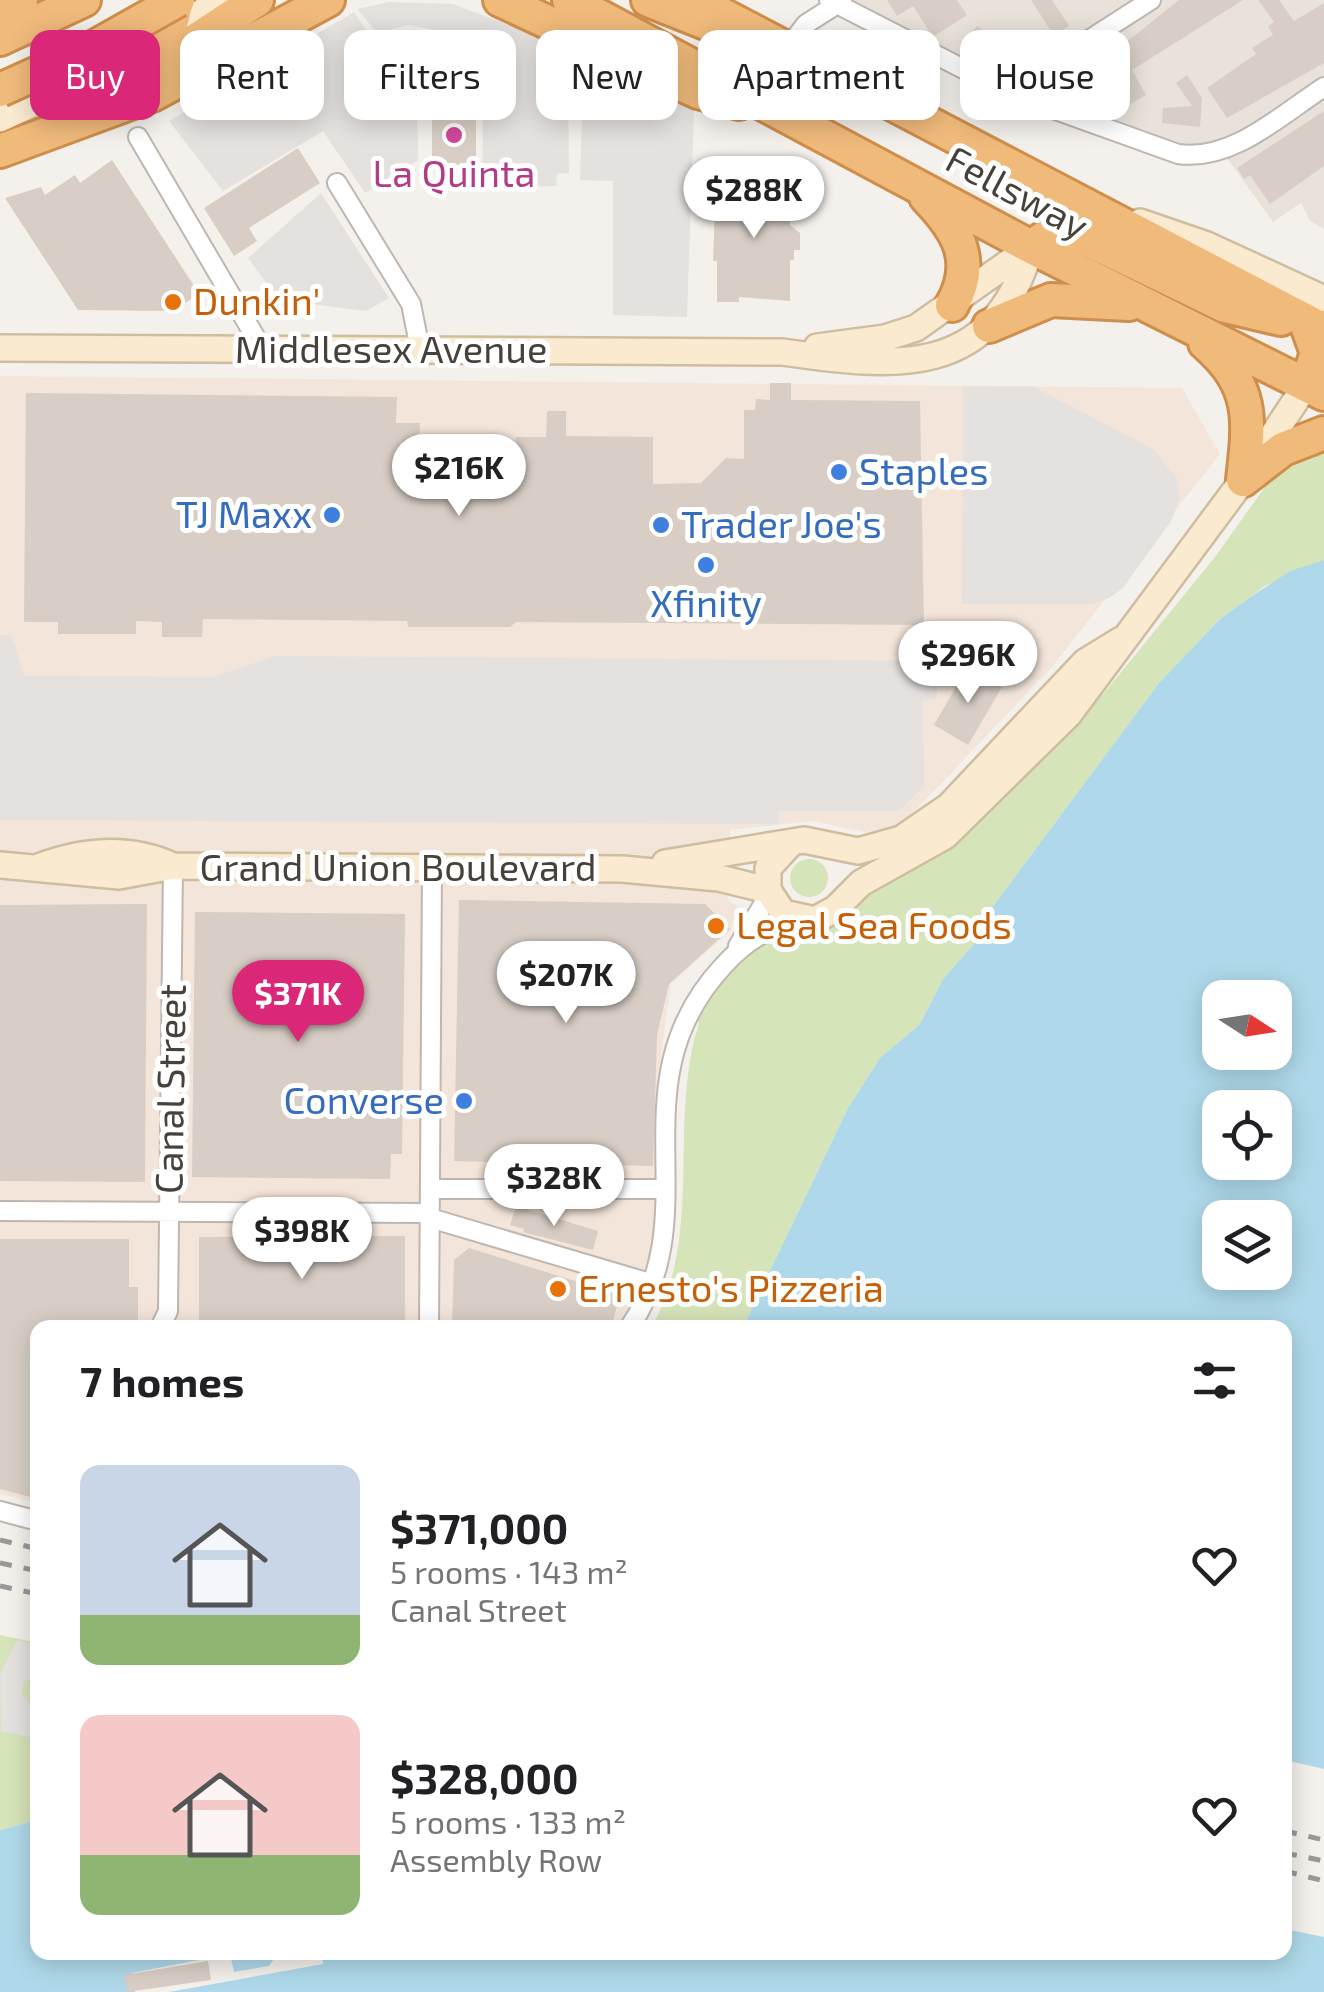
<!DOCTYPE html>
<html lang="en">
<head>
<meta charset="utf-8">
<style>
	:root { --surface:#fff; --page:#f2f2f2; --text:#202124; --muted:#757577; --accent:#db2777 }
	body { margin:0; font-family:"Exo 2",sans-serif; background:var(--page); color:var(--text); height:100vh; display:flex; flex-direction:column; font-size:38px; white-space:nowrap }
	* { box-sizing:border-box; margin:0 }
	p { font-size:32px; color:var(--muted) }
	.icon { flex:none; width:55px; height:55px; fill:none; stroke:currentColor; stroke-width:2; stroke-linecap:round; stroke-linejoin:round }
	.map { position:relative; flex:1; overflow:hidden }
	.drawer { position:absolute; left:30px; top:1320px; width:1262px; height:640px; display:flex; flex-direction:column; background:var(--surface); border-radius:20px; box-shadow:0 5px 25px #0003 }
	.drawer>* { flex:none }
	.banner { position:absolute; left:30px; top:30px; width:1265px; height:90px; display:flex; gap:20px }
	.needle { width:65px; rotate:102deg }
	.fabs { position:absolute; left:1202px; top:980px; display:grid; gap:20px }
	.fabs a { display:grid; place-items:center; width:90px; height:90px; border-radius:20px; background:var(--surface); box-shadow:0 5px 25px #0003; font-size:50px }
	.price { position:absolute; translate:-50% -85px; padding:0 22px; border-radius:35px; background:#fff; color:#222; font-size:32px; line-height:65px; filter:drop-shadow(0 2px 5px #0008) }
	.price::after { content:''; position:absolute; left:50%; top:60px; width:30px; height:22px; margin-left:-15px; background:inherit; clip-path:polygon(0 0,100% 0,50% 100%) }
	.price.selected { background:var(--accent); color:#fff }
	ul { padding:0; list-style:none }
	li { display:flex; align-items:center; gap:30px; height:250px; padding:0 50px }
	li span { display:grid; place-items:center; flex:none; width:280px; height:200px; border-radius:20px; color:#555 }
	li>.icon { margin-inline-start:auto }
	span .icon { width:120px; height:120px; fill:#fffc; stroke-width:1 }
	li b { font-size:42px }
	h2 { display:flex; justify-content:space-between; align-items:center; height:120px; padding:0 50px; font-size:42px }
	.tag { padding:0 35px; border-radius:20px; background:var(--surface); box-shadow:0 5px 25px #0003; font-size:35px; line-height:90px }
	.tag.selected { background:var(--accent); color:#fff }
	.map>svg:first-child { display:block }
	.residential { fill:#e8e2da }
	.commercial { fill:#f3e5da }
	.green { fill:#d6e4b9 }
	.parking { fill:#e4e1df }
	.water { fill:#afd9ea; fill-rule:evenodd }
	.building { fill:#d8cec5 }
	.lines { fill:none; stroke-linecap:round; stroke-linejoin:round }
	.street-casing { stroke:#bfb7af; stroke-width:22 }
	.secondary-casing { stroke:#cfbda0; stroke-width:30 }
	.highway-casing { stroke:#cf8e4b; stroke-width:38 }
	.street { stroke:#fff; stroke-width:18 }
	.secondary { stroke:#faead0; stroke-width:25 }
	.highway { stroke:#f0ba7b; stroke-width:32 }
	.rail { stroke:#999; stroke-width:5; stroke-dasharray:12 12; stroke-linecap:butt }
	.highway-bridge-casing { stroke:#cf8e4b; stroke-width:38; stroke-linecap:butt }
	.highway-bridge { stroke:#f0ba7b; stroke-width:32 }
	.hotel-dot { fill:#d1479c; stroke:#fff; stroke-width:4 }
	.food-dot { fill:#e8710a; stroke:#fff; stroke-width:4 }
	.shop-dot { fill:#3f7fe0; stroke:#fff; stroke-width:4 }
	.labels { text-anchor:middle; stroke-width:10; stroke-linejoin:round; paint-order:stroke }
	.hotel-label { font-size:38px; fill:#b23c85; stroke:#fff }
	.street-label { font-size:38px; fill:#48413a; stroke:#fff }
	.food-label { font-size:38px; fill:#c56008; stroke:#fff; text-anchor:start }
	.shop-label { font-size:38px; fill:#366cbe; stroke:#fff; text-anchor:start }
</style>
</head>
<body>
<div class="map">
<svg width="1324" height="1992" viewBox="0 0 1324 1992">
	<rect width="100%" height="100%" fill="#f4f1ec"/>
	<path class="residential" d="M846,0H1324V229L1310,221L1301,203L1273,222L1216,143L1174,145L1034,93Z"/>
	<path class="commercial" d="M0,376L1182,388L1220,454L1051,668L910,816L890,828L865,832L812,821L730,830L728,901L738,906L730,931L671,984L661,1055L656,1234L636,1300L618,1327L38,1328L37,1503L0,1494Z"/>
	<path class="green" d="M1324,446V560L1265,586L1220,619L1159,683L988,913L973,945L943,979L920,1024L880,1058L848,1108L743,1327L651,1328C705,1234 667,1122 699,1023L696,1015L725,976L766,940L930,859L1008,795L1105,692L1215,557L1270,480L1298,458Z
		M790 878a19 19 0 1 1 38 0a19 19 0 1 1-38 0Z
		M0,1635L38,1643L37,1820L0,1830Z"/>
	<path class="parking" d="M389,2L453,4L558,44L552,58L568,64L569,173L557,174L556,186L482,188L483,114L493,115L495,97L485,95V83L455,34L408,25L377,33L357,9Z
		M354,12L417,106L418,160L365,193L323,131L223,191L169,121Z
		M584,56L694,110L687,317L613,315V181L580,180Z
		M321,193L389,298L366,311L279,300L248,258Z
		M1032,386L1153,449L1177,479L1180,498L1171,521L1123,588L1109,598L1091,604H962L963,387Z
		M0,635H11L24,676L213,677L275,656L923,661V666L937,667V699L923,700L924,786L899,811H779V824L0,820Z
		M17,1640L37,1645V1678L26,1680L21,1691L27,1702L37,1705V1739L1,1731L0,1674Z"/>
	<path class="water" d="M1324,560V1769L1285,1760V1328L743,1327L848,1108L880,1058L920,1024L943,979L973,945L988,913L1159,683L1220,619L1249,598L1290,571ZM1220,998H1275V1052H1220ZM1220,1108H1275V1162H1220ZM1220,1218H1275V1272H1220Z
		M37,1820L38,1952L278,1953L269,1966L234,1972L230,1954L132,1973L135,1992H0V1830Z
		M1285,1929L1324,1937V1992H169L323,1964L322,1953L1285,1952Z"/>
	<path class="building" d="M887,0H957L967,15L933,37L913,6L897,16Z
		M1031,0H1052L1069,26L1054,36Z
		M1179,0H1243L1132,70L1146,95L1113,114L1098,87L1074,102L1061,81L1102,57L1104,60Z
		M1258,0H1279L1294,21L1324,3V63L1227,118L1207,88L1256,54L1252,48L1273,35L1268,26L1274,22Z
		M977,26L1008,48L997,63L966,41Z
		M440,35L476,92V174H452V166H432V104L399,53L420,39L424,45Z
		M1187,75L1202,98L1200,127L1162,123L1163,108L1192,106L1176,83Z
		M1324,111V166L1270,204L1250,175L1244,179L1237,168Z
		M298,148L320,183L249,228L257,241L234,256L204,208Z
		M112,160L200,295L169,311L78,310L5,198L41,187L45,195L75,175L80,183Z
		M768,179H790V225L800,233V250H794V260H790V301L739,297V302H717V261H713L716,182L768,187Z
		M770,383H791V400L920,401L924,625L516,622L510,627H408L407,621L203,619L202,637H162V622L136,621V634H58V622H24L26,393L397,397L396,423H420L419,451H516V437H546L547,411H566V436L653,437V484L701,483L726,458L744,459V410H755L756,399L770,400Z
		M968,666L1002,687L968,745L934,725Z
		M459,900L705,904L730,929L669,984L657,1035L653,1166L454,1161Z
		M147,904L145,1182L0,1181V905Z
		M195,912L405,914L402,1154H391L390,1179L192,1177Z
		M516,1206L598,1231L593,1250L523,1232L524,1229L510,1225Z
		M405,1236V1328H199V1237Z
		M0,1239H129V1287H138V1328H38V1499L0,1489Z
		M469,1248L620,1295L613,1321L608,1328H452L454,1260Z
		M208,1961L211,1980L127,1992L124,1975Z"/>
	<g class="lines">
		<g class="street-casing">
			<path id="street" d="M829,0L1014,95L1178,154C1232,162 1282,114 1324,87
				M787,49L806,24L842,1
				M1014,95L1031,77L1151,0
				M138,137L263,350
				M337,183L411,304L420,349
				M738,946L769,895
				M430,1189H665
				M0,1211L430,1213
				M430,1218L653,1284
				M160,1328L168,1311L173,866
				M429,1328L432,867
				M629,1328C711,1210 612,1085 724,965C745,942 771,924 803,921
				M0,1511L38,1521"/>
		</g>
		<g class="secondary-casing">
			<path id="secondary" d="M0,119L103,71L222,0
				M1140,222L1207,245L1324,299
				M817,347L885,338L916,328L1031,247
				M0,348L782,352C896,368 992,380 1031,247
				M791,843L768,868V890L783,913L815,920L835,909L861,883L945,836L1069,714L1243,480L1306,385
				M665,863L804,840L858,851L901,839L949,806L1085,662L1121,640
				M0,865L119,876L173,866L622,869L719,878L768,890
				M41,866C85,850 130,846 173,866"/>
		</g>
		<g class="highway-casing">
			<path id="highway" d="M500,0L698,92L739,103
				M569,0L1031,247L1324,394
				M648,0L716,27
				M694,0L1324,330
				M0,9L21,0
				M169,33L177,0
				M0,39L84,0
				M129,84L257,0
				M0,151L152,95L328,0
				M926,197C958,230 977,261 952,305
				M1031,247L1050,234L1070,231L1225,306L1281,319
				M1305,320L1317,353L1306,385
				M989,326L1051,300L1129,304
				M1205,343C1254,386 1250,419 1243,480
				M1243,480L1283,449L1324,433"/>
		</g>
		<use href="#street" class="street"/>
		<use href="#secondary" class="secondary"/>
		<use href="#highway" class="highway"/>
		<path class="rail" d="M0,1540L38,1549
			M0,1563L38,1571
			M0,1586L38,1594
			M1285,1831L1324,1840
			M1285,1853L1324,1861
			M1285,1871L1324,1881"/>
		<g class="highway-bridge-casing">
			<path id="highway-bridge" d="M0,90L91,49L178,0"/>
		</g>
		<use href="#highway-bridge" class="highway-bridge"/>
	</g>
	<circle class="hotel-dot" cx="454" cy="135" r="10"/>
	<g class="food-dot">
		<circle cx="173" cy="302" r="10"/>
		<circle cx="716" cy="926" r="10"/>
		<circle cx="558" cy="1289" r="10"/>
	</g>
	<g class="shop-dot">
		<circle cx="839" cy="472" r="10"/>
		<circle cx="332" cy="515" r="10"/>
		<circle cx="661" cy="525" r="10"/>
		<circle cx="706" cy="565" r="10"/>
		<circle cx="464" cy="1101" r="10"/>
	</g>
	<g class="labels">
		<g class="hotel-label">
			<text x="454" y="187">La Quinta</text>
		</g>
		<g class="street-label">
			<text transform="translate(1017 193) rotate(28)" y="13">Fellsway</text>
			<text x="391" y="363">Middlesex Avenue</text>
			<text x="398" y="881">Grand Union Boulevard</text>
			<text transform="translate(171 1089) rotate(-89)" y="13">Canal Street</text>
		</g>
		<g class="food-label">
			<text x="193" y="315">Dunkin'</text>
			<text x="736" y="939">Legal Sea Foods</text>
			<text x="578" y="1302">Ernesto's Pizzeria</text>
		</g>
		<g class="shop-label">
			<text x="859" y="485">Staples</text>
			<text x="312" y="528" text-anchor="end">TJ Maxx</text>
			<text x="681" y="538">Trader Joe's</text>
			<text x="706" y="617" text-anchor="middle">Xfinity</text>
			<text x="444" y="1114" text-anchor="end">Converse</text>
		</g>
	</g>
</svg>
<div class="fabs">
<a><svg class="needle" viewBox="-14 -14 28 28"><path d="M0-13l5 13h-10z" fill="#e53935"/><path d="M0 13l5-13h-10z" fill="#757577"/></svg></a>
<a><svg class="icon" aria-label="locate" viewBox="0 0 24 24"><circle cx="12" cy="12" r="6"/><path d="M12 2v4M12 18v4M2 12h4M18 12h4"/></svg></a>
<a><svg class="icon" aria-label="layers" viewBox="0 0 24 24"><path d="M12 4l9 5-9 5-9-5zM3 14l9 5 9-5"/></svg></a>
</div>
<b class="price" style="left:754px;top:241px">$288K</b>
<b class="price" style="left:459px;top:519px">$216K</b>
<b class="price" style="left:968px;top:706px">$296K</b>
<b class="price" style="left:566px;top:1026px">$207K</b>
<b class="price selected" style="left:298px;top:1045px">$371K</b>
<b class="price" style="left:554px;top:1229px">$328K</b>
<b class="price" style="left:302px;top:1282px">$398K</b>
<div class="banner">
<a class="tag selected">Buy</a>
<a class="tag">Rent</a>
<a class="tag">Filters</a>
<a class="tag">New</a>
<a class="tag">Apartment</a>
<a class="tag">House</a>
</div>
<section class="drawer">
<h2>7 homes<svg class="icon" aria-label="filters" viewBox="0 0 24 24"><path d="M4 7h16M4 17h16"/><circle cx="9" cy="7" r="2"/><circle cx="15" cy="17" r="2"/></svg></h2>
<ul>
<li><span style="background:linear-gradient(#c9d6e8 75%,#8fb573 0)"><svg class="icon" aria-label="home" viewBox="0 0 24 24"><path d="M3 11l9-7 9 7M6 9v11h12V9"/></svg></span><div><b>$371,000</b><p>5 rooms · 143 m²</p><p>Canal Street</p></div><svg class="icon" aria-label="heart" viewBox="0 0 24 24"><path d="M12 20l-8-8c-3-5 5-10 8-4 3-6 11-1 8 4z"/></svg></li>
<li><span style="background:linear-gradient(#f6c9c9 70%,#8fb573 0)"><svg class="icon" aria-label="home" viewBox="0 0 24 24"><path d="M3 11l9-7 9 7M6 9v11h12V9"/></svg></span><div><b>$328,000</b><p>5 rooms · 133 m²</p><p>Assembly Row</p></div><svg class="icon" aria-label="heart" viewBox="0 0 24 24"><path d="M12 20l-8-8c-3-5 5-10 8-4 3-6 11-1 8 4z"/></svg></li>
</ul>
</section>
</div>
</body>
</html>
